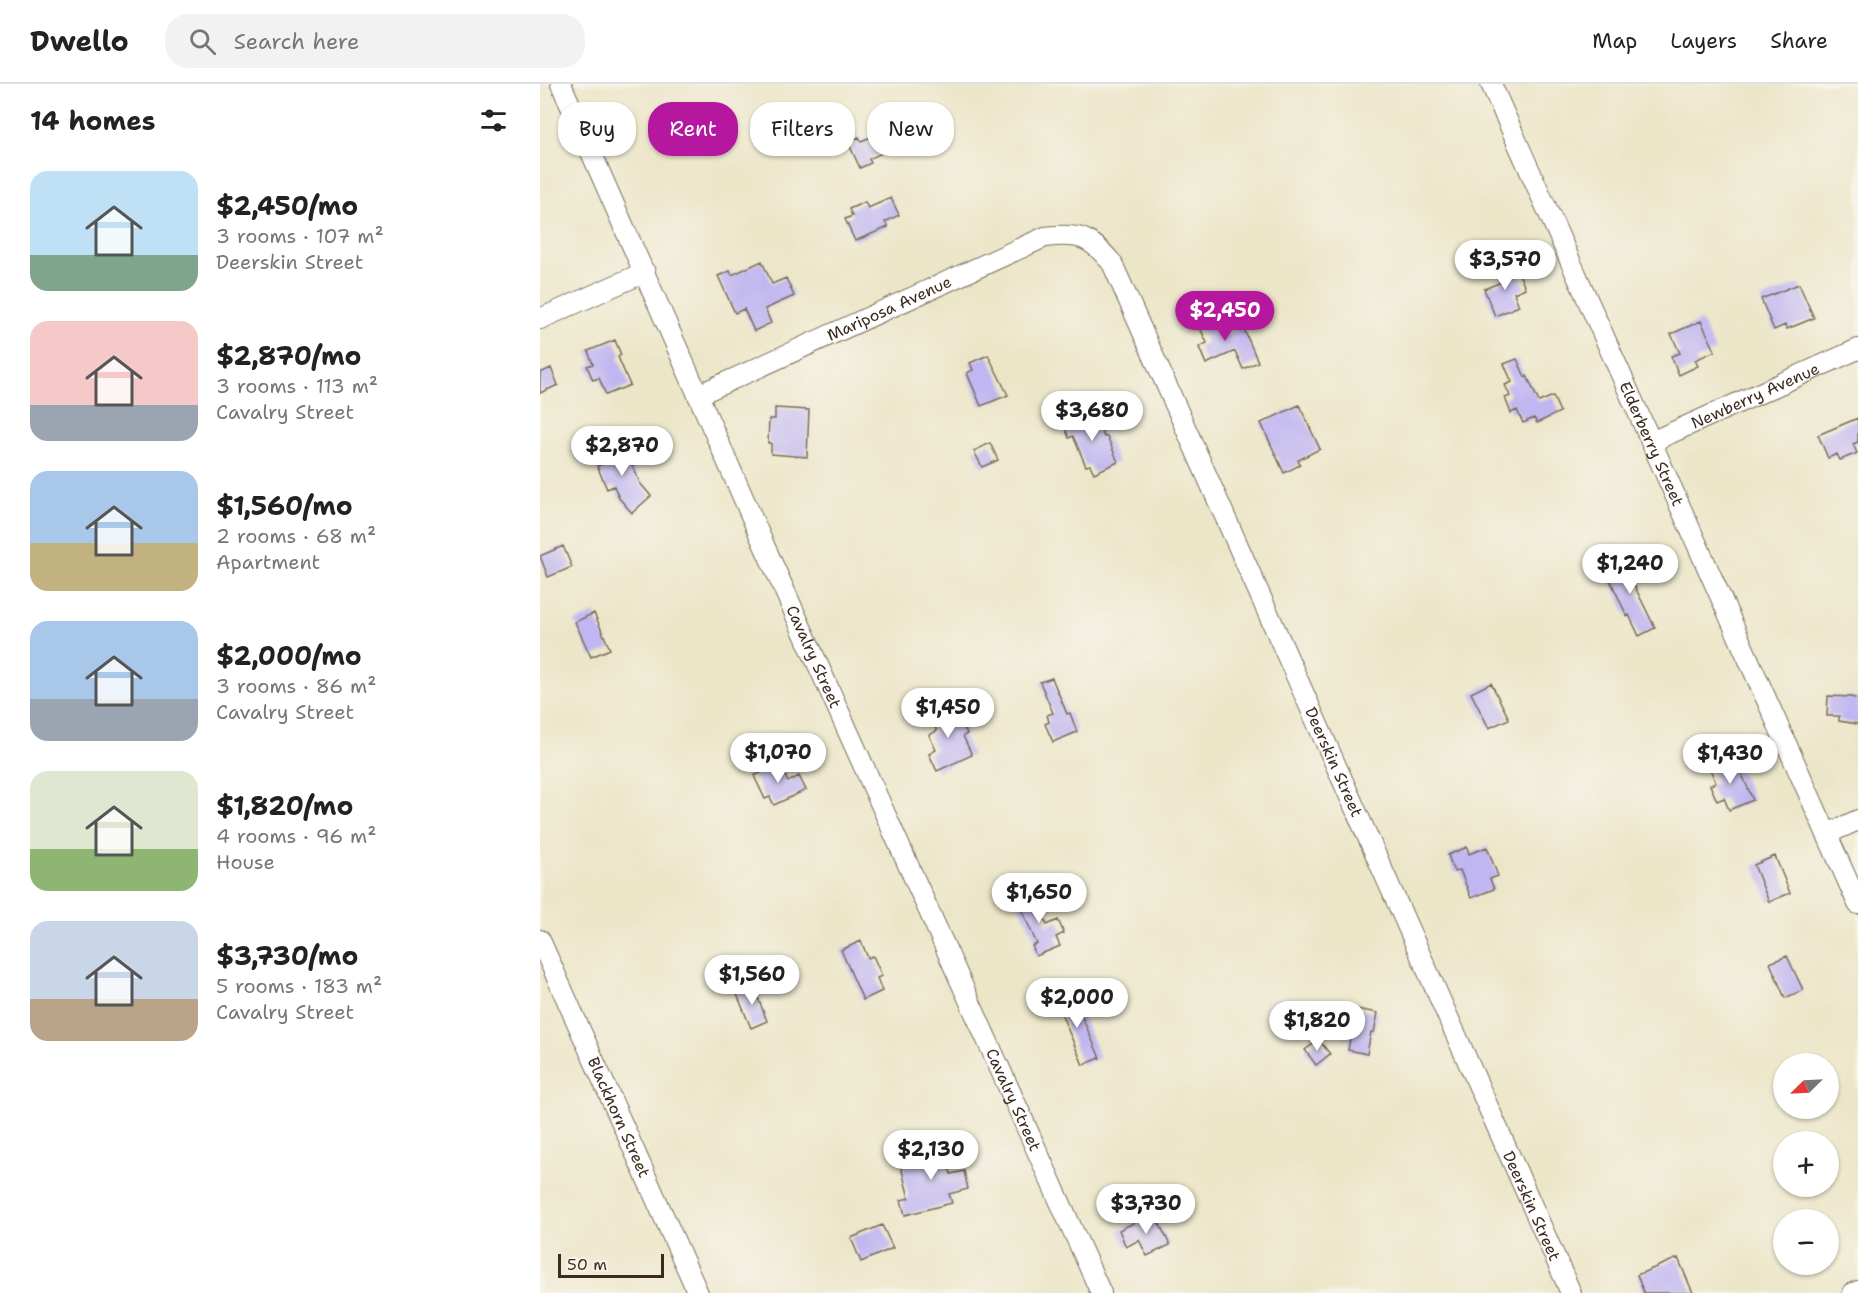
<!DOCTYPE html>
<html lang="en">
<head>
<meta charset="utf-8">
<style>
	:root { --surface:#fff; --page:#f2f2f2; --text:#222; --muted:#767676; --line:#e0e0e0; --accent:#b5179e }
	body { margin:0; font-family:"Shantell Sans",sans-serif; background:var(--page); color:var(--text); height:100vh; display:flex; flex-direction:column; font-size:22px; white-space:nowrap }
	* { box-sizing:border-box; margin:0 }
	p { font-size:20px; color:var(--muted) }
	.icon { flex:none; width:33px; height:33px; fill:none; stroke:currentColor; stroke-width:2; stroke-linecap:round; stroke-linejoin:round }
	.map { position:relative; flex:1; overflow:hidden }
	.drawer { display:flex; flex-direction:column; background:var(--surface); width:540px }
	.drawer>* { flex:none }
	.guide { position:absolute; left:18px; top:18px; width:570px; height:54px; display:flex; gap:12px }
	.needle { width:39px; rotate:246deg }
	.controls { position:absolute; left:1233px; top:969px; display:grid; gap:12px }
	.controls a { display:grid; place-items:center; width:66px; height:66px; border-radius:50%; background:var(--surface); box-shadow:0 2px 4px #0004; font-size:30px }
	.scale { position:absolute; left:18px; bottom:15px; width:106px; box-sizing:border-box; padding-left:6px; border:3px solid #3b2a1e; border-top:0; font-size:16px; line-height:21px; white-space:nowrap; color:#3b2a1e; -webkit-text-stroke:4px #f7f3e8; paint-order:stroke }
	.price { position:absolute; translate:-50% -51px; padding:0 14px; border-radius:21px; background:#fff; color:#222; font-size:20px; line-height:39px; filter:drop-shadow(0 2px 3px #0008) }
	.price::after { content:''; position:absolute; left:50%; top:36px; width:18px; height:14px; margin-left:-9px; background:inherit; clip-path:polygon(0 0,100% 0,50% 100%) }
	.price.selected { background:var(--accent); color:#fff }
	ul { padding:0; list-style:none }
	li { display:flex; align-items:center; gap:18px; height:150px; padding:0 30px }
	li span { display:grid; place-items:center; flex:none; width:168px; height:120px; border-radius:18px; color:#555 }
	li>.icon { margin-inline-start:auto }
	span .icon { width:72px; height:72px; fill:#fffc; stroke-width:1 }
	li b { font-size:26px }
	h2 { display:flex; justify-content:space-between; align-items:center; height:72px; padding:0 30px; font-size:26px }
	.chip { padding:0 21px; border-radius:24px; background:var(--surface); box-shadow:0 2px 4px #0004; font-size:21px; line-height:54px }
	.chip.selected { background:var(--accent); color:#fff }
	header { display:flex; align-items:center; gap:36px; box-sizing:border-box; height:84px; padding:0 30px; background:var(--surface); border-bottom:2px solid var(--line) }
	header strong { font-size:28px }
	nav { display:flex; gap:33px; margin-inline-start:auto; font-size:21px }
	.search { width:420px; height:54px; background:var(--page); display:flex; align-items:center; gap:15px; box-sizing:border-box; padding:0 21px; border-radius:24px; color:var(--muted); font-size:22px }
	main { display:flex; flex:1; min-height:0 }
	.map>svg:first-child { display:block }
	.building { fill:#c0b6f1 }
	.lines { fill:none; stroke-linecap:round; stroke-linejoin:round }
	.minor-casing { stroke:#796c5a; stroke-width:22 }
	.minor { stroke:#fff; stroke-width:20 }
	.labels { text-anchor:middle; stroke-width:6; stroke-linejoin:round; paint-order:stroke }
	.street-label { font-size:16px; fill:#3b2a1e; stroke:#f7f3e8 }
</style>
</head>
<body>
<header>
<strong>Dwello</strong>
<div class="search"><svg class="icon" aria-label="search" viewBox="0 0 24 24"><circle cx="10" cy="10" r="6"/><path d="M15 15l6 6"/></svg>Search here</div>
<nav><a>Map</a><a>Layers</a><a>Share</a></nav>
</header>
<main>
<section class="drawer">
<h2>14 homes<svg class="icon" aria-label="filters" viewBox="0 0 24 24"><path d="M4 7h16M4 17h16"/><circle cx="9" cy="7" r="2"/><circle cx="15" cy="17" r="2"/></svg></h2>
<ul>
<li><span style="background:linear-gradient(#bfe0f5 70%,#7fa58c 0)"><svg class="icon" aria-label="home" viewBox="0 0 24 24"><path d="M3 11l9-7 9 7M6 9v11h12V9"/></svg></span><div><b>$2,450/mo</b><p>3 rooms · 107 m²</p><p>Deerskin Street</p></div></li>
<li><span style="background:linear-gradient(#f6c9c9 70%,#9aa5b1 0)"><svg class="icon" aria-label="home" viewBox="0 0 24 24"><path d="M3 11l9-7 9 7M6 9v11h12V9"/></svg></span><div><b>$2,870/mo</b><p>3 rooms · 113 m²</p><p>Cavalry Street</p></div></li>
<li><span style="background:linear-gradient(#a9c7e8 60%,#c2b280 0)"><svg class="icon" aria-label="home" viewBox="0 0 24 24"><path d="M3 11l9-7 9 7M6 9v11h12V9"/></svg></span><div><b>$1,560/mo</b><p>2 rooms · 68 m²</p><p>Apartment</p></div></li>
<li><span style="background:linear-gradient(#a9c7e8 65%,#9aa5b1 0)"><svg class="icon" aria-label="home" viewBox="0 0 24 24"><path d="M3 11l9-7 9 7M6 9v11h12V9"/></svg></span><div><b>$2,000/mo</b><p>3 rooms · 86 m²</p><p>Cavalry Street</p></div></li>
<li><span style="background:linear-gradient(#dfe7d0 65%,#8fb573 0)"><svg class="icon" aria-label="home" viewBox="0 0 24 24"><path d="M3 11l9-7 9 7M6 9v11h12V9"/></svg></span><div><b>$1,820/mo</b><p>4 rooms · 96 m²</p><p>House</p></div></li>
<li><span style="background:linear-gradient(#c9d6e8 65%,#b9a48a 0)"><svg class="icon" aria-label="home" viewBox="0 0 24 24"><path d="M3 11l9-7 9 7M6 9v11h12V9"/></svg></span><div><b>$3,730/mo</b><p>5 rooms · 183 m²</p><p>Cavalry Street</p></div></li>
</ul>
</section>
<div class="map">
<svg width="1318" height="1209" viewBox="0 0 1318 1209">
	<rect width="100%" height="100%" fill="#f7f3e8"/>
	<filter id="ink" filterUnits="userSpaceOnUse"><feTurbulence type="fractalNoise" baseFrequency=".0167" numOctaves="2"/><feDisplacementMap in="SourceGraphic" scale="12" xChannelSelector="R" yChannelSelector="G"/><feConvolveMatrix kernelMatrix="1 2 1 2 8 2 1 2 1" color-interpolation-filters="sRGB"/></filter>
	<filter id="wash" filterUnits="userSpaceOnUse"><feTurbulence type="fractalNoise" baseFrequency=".008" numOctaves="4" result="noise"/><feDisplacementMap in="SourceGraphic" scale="24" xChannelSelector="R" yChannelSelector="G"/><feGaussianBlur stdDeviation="1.35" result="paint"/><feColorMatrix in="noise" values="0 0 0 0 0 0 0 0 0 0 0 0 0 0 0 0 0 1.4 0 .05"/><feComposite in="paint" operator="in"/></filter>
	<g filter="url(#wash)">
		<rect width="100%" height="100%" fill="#ece6c9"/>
		<g id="blocks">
			<path class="building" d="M336,51L344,68L329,75L331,79L320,84L308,58L319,53L321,57Z
				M351,114L359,131L345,138L348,143L315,157L305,135L312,132L309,125L325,118L328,124Z
				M222,177L232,200L246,194L254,212L225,225L231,239L214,247L204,225L195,229L178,192L190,187L192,191Z
				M975,180L985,204L974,209L979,222L955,232L944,205L964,197L960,186Z
				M1259,200L1274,234L1247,245L1245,241L1234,246L1221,215Z
				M674,228L684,251L703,243L718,278L703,285L695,267L666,280L659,263L667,259L656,235Z
				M1161,237L1175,267L1155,276L1158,282L1139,291L1131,272L1140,269L1131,250Z
				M75,256L81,271L78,273L90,301L66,311L59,294L53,296L47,282L53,280L48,267Z
				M448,271L468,311L441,322L427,289L433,286L430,279Z
				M977,275L985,293L987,292L999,318L1013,312L1020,328L997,339L994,334L983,339L977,326L971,329L965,314L970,312L965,301L972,298L964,280Z
				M11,284L18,301L0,309V289Z
				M759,321L780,365L758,376L760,381L744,389L721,339Z
				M235,324L269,326L267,373L231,370V359H228L229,335H235Z
				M551,324L564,353L567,352L578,378L554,389L550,381L546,382L533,352L529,354L525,344L537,338L534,331Z
				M1318,334V358L1313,360L1317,369L1300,376L1297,370L1288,374L1278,351Z
				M82,358L100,399L111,412L92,429L79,414L74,402L67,405L57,382L62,380L57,368Z
				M450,359L458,376L442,383L434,367Z
				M23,462L32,483L8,493L0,472Z
				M1090,473L1097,490L1090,493L1115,544L1099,552L1089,531L1087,532L1065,485Z
				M54,529L70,565L51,573L35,538Z
				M512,594L527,630L530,629L537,648L513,658L505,640L509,638L507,631L513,629L500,598Z
				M951,599L969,635L949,644L931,609Z
				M1288,612L1311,613L1318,615V640L1299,637V632H1287Z
				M408,619L417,638L421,636L427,650L423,652L432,671L397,687L389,670L396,666L389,651L397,647L388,629Z
				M1195,674L1213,716L1189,726L1184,714L1177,717L1170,701L1176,699L1170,685Z
				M238,676L248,698L259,692L266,706L234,721L230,713L225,715L214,692L221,689L220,685Z
				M927,763L929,770L947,763L958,792L950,795L954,805L931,814L920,786L914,788L908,771Z
				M1235,772L1250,809L1229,818L1214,781Z
				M491,804L507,841L518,836L524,849L516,853L520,862L496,872L492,862L497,860L475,811Z
				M321,857L328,874L333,872L342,892L337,894L342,907L323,916L301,866Z
				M1247,872L1263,906L1245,914L1230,879Z
				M213,901L227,937L211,944L196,908Z
				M531,908L560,974L543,981L515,915Z
				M816,925L838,929L834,948H831L827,970L808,966L810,955L804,953L806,940L813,941Z
				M779,956L790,970L776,981L765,966Z
				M402,1057L411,1090L424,1087L428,1105L409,1110L412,1119L365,1131L361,1116L369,1114L361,1083L385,1077L382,1062Z
				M614,1129L630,1161L607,1172L599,1156L586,1163L579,1146Z
				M342,1141L353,1164L321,1178L311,1154Z
				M1138,1174L1153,1209H1104L1097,1191Z"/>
		</g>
	</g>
	<g filter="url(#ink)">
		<use href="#blocks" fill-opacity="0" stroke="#796c5a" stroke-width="1.5"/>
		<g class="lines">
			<g class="minor-casing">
				<g id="minor">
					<path id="s1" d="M21,0L224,461L561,1209"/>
					<path id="s2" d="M951,0L1318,820"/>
					<path d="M0,235L105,188"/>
					<path id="s3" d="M158,311L505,153C540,149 550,153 572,179L1031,1209"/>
					<path id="s4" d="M1111,358L1318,265"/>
					<path d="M1287,750L1318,736"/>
					<path id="s5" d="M0,856L158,1209"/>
					<path d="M1313,1209L1318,1207"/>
				</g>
			</g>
			<use href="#minor" class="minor"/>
		</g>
	</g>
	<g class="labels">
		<g class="street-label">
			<text dy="6" stroke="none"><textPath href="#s3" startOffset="210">Mariposa Avenue</textPath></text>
			<text dy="6" stroke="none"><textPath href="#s4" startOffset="114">Newberry Avenue</textPath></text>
			<text dy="6" stroke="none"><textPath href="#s2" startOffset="394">Elderberry Street</textPath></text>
			<text dy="6" stroke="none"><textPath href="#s1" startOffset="626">Cavalry Street</textPath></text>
			<text dy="6" stroke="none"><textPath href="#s3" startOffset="1004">Deerskin Street</textPath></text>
			<text dy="6" stroke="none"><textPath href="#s1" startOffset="1112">Cavalry Street</textPath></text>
			<text dy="6" stroke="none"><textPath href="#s5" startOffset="194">Blackhorn Street</textPath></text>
			<text dy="6" stroke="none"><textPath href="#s3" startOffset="1490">Deerskin Street</textPath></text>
		</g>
	</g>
</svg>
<div class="controls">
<a><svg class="needle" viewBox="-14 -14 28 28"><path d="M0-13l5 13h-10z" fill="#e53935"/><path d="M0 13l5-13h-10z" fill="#767676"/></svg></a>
<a>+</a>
<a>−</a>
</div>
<div class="scale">50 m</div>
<b class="price" style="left:965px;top:207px">$3,570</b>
<b class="price selected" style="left:685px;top:258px">$2,450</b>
<b class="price" style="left:552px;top:358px">$3,680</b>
<b class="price" style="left:82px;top:393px">$2,870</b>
<b class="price" style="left:1090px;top:511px">$1,240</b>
<b class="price" style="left:408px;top:655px">$1,450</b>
<b class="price" style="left:238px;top:700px">$1,070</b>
<b class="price" style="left:1190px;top:701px">$1,430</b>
<b class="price" style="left:499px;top:840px">$1,650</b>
<b class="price" style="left:212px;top:922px">$1,560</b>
<b class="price" style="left:537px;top:945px">$2,000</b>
<b class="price" style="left:777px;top:968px">$1,820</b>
<b class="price" style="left:391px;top:1097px">$2,130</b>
<b class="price" style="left:606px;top:1151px">$3,730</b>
<div class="guide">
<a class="chip">Buy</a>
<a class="chip selected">Rent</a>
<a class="chip">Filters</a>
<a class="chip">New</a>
</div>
</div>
</main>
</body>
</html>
